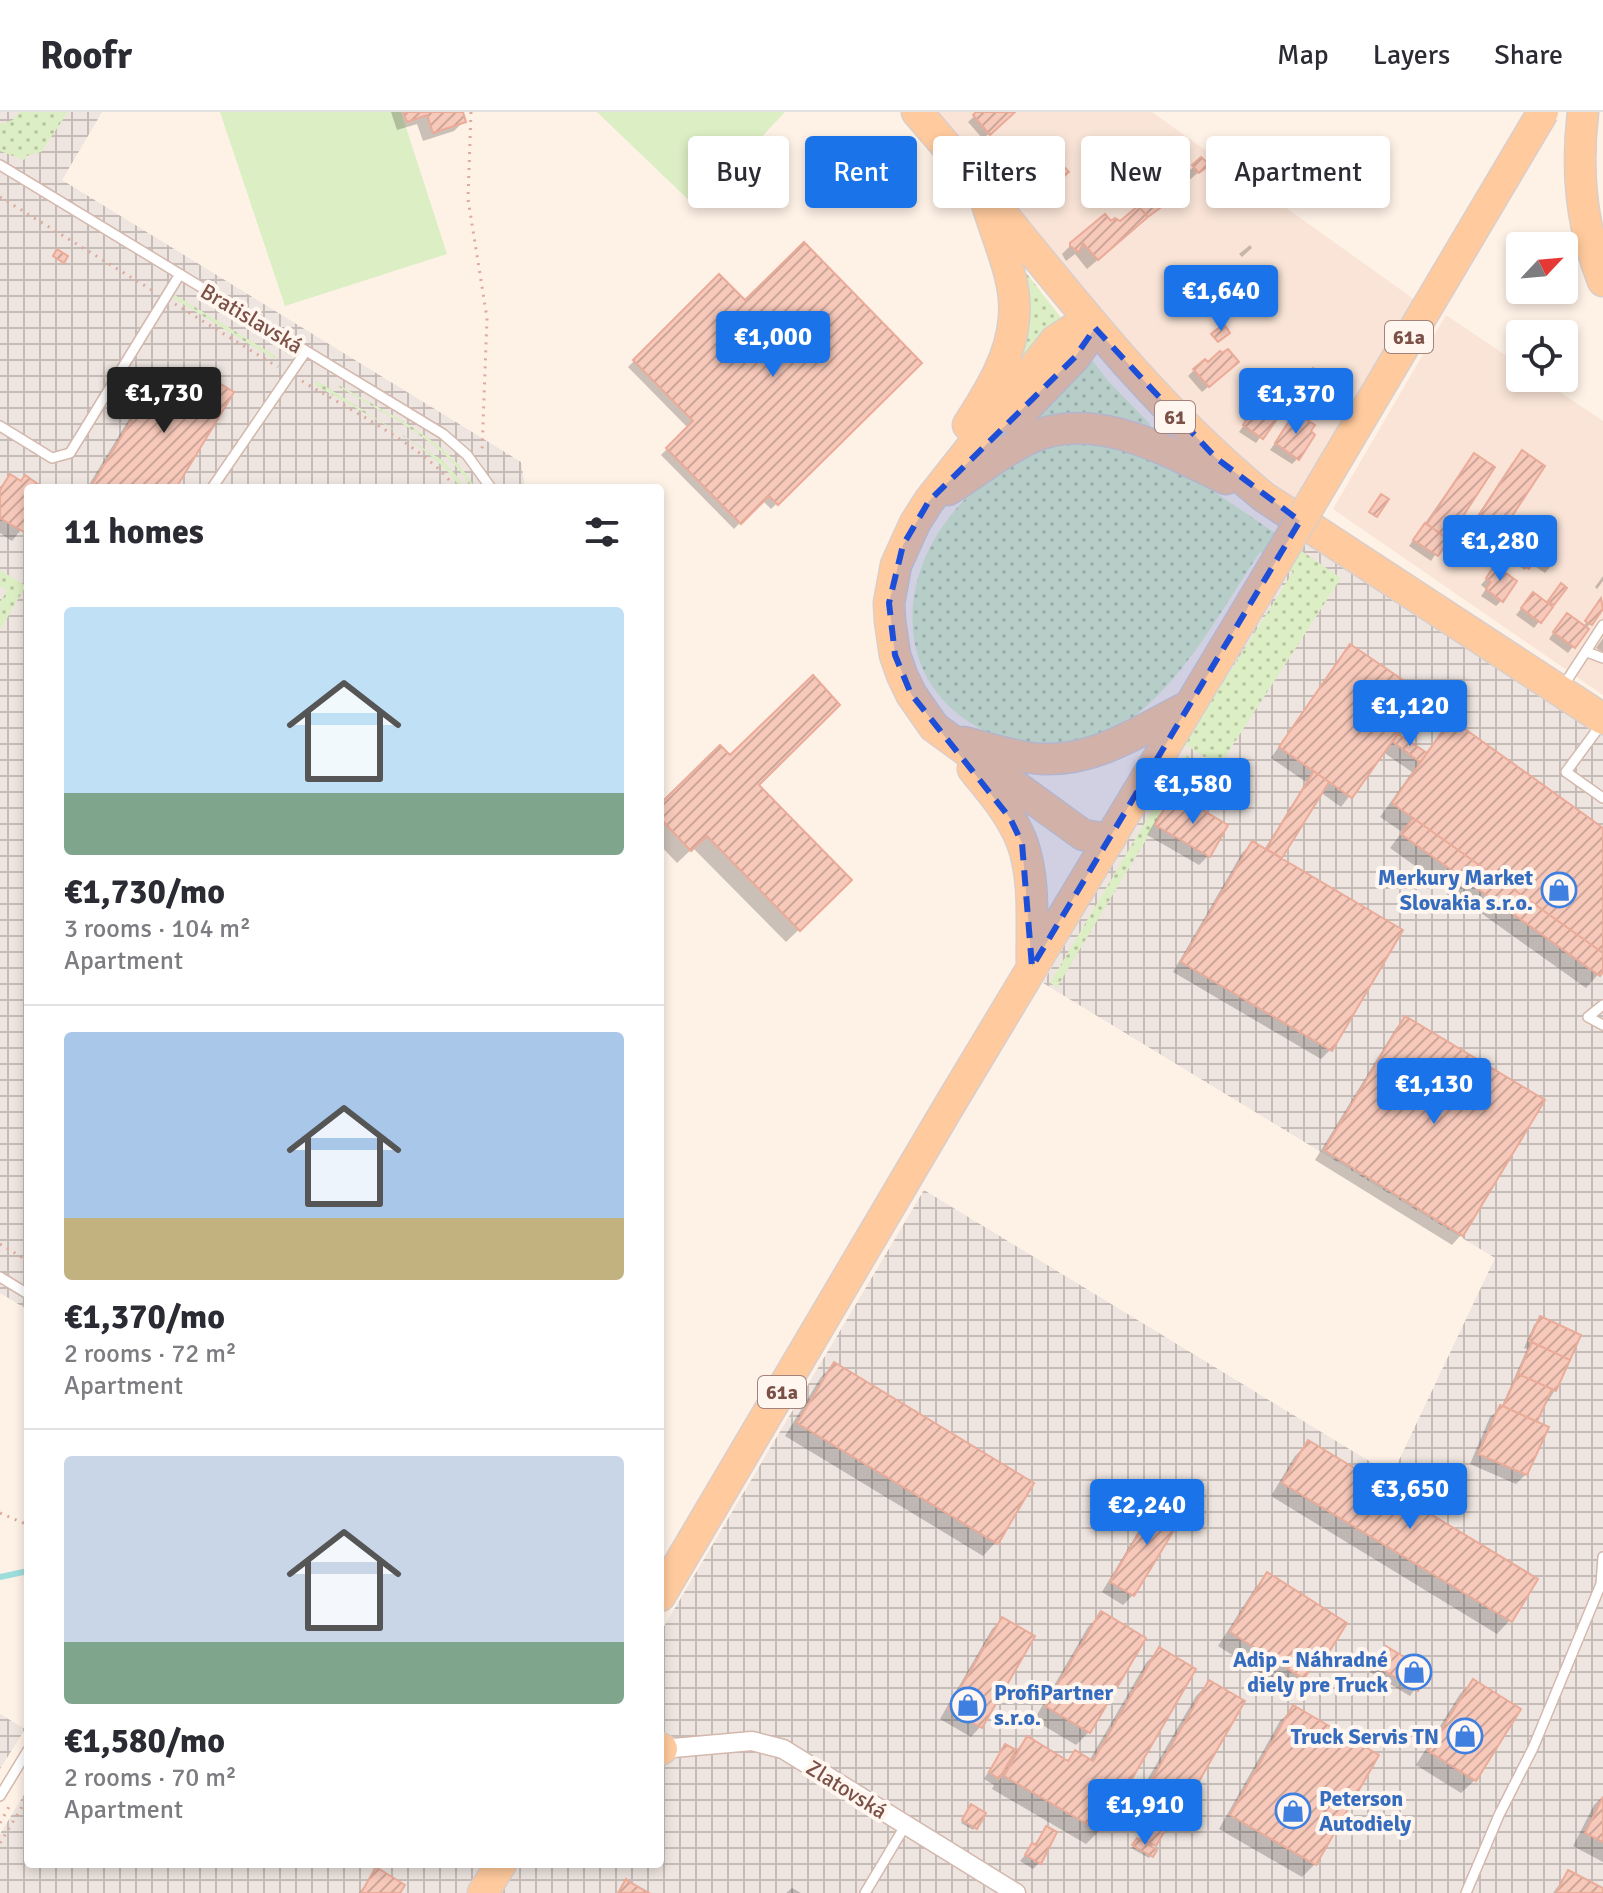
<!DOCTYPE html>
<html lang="en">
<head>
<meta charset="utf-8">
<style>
	:root { --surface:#fff; --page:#f7f7f7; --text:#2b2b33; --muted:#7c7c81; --line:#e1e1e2; --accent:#1a73e8 }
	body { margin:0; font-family:Signika,sans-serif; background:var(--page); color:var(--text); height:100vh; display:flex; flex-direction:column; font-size:30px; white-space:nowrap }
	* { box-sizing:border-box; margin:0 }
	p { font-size:26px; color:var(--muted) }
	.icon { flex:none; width:44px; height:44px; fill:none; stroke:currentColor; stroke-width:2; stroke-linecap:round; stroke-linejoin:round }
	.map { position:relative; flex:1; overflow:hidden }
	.panel { position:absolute; left:24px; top:372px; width:640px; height:1384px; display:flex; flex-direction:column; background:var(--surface); border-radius:8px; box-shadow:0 4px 12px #0003 }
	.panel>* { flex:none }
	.banner { position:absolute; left:688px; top:24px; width:760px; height:72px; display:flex; gap:16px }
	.needle { width:52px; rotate:64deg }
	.fabs { position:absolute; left:1506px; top:120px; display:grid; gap:16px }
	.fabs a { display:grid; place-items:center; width:72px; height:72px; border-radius:8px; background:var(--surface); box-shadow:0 4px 12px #0003; font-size:40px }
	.price { position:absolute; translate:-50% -68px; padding:0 18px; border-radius:8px; background:var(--accent); color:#fff; font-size:26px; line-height:52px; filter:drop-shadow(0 2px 4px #0008) }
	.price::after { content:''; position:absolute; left:50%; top:48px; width:24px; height:18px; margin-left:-12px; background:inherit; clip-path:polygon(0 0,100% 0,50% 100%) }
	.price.current { background:#222; color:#fff }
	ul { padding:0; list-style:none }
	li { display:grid; align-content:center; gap:16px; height:424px; padding:0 40px }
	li+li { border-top:2px solid var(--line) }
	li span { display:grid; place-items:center; height:248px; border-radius:8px; color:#555 }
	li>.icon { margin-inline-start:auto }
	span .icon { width:144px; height:144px; fill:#fffc; stroke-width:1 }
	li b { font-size:34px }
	h2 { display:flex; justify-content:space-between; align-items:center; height:96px; padding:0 40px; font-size:34px }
	.pill { padding:0 28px; border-radius:8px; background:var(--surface); box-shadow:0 4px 12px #0003; font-size:28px; line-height:72px }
	.pill.current { background:var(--accent); color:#fff }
	header { display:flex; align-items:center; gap:48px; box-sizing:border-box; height:112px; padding:0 40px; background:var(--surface); border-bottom:2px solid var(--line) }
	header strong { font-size:38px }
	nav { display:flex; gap:44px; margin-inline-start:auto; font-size:28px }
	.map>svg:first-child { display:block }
	.residential { fill:#f9e4d7 }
	.industrial { fill:url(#industrial-grid) }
	.grass { fill:url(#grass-dots) }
	.pitch { fill:#dceec3 }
	.shadow { fill:#0003 }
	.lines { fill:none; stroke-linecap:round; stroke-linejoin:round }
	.stream { stroke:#9ddedd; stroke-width:6 }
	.building { fill:url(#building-hatch); stroke:#ebab99; stroke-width:2 }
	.service-casing { stroke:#d4b8ad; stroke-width:12 }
	.minor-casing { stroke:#d4b8ad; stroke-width:21 }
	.primary-casing { stroke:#dacecb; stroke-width:33 }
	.path { stroke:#dcab9d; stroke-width:3; stroke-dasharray:2 6; stroke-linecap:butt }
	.service { stroke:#fff; stroke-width:9 }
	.minor { stroke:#fff; stroke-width:18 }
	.primary { stroke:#ffca9d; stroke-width:30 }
	.primary-bridge-casing { stroke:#dacecb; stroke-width:33; stroke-linecap:butt }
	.primary-bridge { stroke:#ffca9d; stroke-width:30 }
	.marked { fill:#1d4ed8; fill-opacity:0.2; stroke:#1d4ed8; stroke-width:6; stroke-dasharray:16 10; stroke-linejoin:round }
	.labels { text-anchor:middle; stroke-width:8; stroke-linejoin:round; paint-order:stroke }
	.shield { fill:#fff6ef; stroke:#a38279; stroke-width:2 }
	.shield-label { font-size:20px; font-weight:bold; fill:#7b5147 }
	.street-label { font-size:22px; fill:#7b5147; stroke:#fff6ef }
	.shop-label { font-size:22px; font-weight:bold; fill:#366cbe; stroke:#fff6ef; text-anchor:end }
</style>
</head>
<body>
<header>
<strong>Roofr</strong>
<nav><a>Map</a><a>Layers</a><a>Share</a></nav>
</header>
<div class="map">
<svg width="1603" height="1781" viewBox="0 0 1603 1781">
	<defs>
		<pattern id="industrial-grid" width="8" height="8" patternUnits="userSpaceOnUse" patternTransform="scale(2)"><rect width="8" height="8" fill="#eee5e0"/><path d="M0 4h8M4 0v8" fill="none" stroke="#c6bcb7"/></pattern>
		<pattern id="grass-dots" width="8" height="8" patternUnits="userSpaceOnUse" patternTransform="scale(2)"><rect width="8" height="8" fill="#dceec3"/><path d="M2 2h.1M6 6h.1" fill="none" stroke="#b7c3a0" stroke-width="1.8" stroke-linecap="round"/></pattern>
		<pattern id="building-hatch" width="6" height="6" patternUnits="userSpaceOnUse" patternTransform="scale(2)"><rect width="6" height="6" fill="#f7c9bb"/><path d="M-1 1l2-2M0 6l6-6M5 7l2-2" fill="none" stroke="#cda69a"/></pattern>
	</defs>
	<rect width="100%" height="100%" fill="#fef1e6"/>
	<path class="residential" d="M929,0H1152L1415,188L1297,388L1218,329L1134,246Z
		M1446,203L1520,253V266H1539L1603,309V583L1333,397Z"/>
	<path class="industrial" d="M0,0H102L62,68L521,350L525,376H28V1198L0,1181Z
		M1304,431L1603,623V1781H0V1722L28,1676V1752H660V1521L924,1078L1392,1363L1495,1146L1043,871L1161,662Z
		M0,1602L25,1617L0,1657Z"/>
	<path class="grass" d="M19,0H68L41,40L26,44L24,48L0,39V12L13,8Z
		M1024,158L1062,207L1005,278Z
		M165,177L274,243L276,248L163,180Z
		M1089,244L1109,270L1150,312V314C1107,297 1073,301 1030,312Z
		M317,269L442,348L456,363L464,376H460C437,335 357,298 315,273Z
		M336,273H339C384,300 450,328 475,376H471C447,329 381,301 336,273Z
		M1107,328L1184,359L1341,466L1194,693L1182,686L1175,697L1167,693L1057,875L1050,871L1185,643L1211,656L1214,651L1184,632L1293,460L1260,440C1223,495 1182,573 1125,611C1094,632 1053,641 1015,630C888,595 884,458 975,378C994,362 1016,340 1040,334C1061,329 1085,330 1107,328Z
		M0,458L26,474L0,518V490L7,479L0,474Z"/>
	<path class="pitch" d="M220,0H401L447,142L285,194Z
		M597,0H785L696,95Z"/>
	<path class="shadow" d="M391,0H461L464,9L454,19L423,29L417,12L397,18Z
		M979,0H1012L983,27L968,10Z
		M1054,47L1066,60L1041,83L1029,69Z
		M1201,48L1207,53L1187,70L1181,62L1187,57L1189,59Z
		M1111,112L1136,115L1087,157L1075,142L1066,149L1062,142L1072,132Z
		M1250,133L1252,136L1242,145L1239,142Z
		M719,165L745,191L920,251L771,397L762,388L734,417L661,343L688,316L628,255Z
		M1207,253L1230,256L1202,280L1188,264L1194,258Z
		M1311,261L1319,280L1317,282L1303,273Z
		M161,263L191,281L206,265L174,376H87L148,276Z
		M1284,266L1297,275L1256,331L1239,320L1246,310L1240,305L1248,293H1272L1284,278L1278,274Z
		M1295,303L1308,319L1298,346L1292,352L1270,338Z
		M1522,341L1492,432L1482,442L1461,428L1512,351Z
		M1475,344L1492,356L1431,449L1409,434L1465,354Z
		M10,365L33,376H28V409L12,429L0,421V375Z
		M1520,437L1535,444L1525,458L1512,450Z
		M1541,449L1550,455L1545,461L1536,455Z
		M1495,456L1502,488L1496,494L1481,484L1486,477L1481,473Z
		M1603,464V469L1597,477L1595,475Z
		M1559,476L1553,492L1534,516L1516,503L1527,489L1547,493Z
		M1601,489L1603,494L1568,541L1549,527L1561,510L1583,515Z
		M1603,526V540L1596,536Z
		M1350,534L1396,622L1425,642L1451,610L1603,718V857L1586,876L1390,736L1402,720L1380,705L1412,660L1383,640L1341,695L1320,680L1279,747L1330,938L1321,947L1173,860L1242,741L1252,731L1264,738L1306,670L1271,646L1341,544Z
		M757,673L850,768L786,830L693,736L677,751L660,733V695Z
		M1182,688L1208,744L1199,753L1147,723L1158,704L1167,695L1172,698Z
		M1405,906L1543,989L1461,1123L1452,1133L1315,1048L1396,916Z
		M1540,1207L1555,1278L1536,1308L1526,1362L1516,1372L1470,1352L1490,1305L1501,1296L1527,1237L1524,1236L1534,1213Z
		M834,1252L996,1430L983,1444L785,1324L821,1265Z
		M1308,1331L1510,1508L1497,1522L1271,1384L1295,1344Z
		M1161,1388L1133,1483L1123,1493L1102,1480L1151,1398Z
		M1268,1463L1328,1538L1314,1551L1312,1550L1303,1566L1289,1579L1218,1534L1255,1476Z
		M1101,1502L1089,1620L1076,1633L1034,1608L1088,1515Z
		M1002,1507L1033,1525L980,1615L971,1625L940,1607L992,1517Z
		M1386,1536L1427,1560L1410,1584L1370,1560Z
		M1159,1538L1193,1557L1099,1719L1086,1732L992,1677L994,1673L984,1667L1000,1641L1006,1635L1014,1640L1027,1627L1066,1650L1075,1640L1089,1649L1146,1551Z
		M1473,1569L1475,1668L1461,1681L1416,1653L1460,1582Z
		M1209,1571L1181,1695L1169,1708L1151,1736L1154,1739L1149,1746L1131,1736L1139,1730L1156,1702L1135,1689L1196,1584Z
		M1294,1596L1315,1752L1302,1765L1219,1717L1280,1609Z
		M1603,1684V1750L1573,1734L1594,1693Z
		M969,1697L975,1715L973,1718L961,1711Z
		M1047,1717L1039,1751L1033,1757L1020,1749Z
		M376,1758L398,1781H359Z
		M1568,1761L1603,1778V1781H1553Z
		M792,1776L801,1781H786Z"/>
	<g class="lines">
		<path class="stream" d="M0,1465L28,1459"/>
	</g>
	<path class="building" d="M403,0H463L466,10L433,21L427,3L407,10Z
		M976,0H1015L990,23L973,3Z
		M1054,44L1069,60L1048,79L1033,62Z
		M1201,45L1210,53L1199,61L1192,53Z
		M1224,65L1229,71L1219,80L1214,74Z
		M1148,86L1160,96L1148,105L1138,94Z
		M1138,94L1148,105L1098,148L1083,131L1079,140L1070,134V131L1105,102L1111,109L1115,106L1120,109Z
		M804,130L922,251L778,393L769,384L741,412L666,336L693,309L633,248L719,162L745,188Z
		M57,137L68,144L64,151L53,144Z
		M1224,212L1230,221L1218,230L1211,222Z
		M1228,237L1239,250L1209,275L1193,257L1205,247L1208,250L1220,239L1222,241Z
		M1313,256L1330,267L1321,281L1303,270Z
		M161,260L195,281L206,263L234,280L176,376H90Z
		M1284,263L1299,274L1294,281L1279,271Z
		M1284,276L1294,283L1263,327L1243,313L1250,303L1244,299L1254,284L1260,288L1263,285L1273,292Z
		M1295,300L1315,313L1311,319L1315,323L1299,348L1275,331Z
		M1522,338L1545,354L1493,433L1470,417Z
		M1474,341L1495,355L1448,427L1427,412Z
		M10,362L21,369L25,363L38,372L36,376H28V413L24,420L0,406V378Z
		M1381,382L1389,387L1377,405L1369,400Z
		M1425,411L1449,428L1438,444L1413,428Z
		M1522,432L1538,443L1529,457L1513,447Z
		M1495,453L1517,469L1503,490L1486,477L1491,470L1486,466Z
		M1561,471L1567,476L1554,493L1548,489Z
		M1533,480L1553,495L1541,511L1521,496Z
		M1601,486L1603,497L1592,513L1585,509Z
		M1567,501L1589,517L1575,536L1553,520Z
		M1350,532L1425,583L1352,686L1279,635Z
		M813,563L840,593L759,673L852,768L800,819L707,724L691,739L660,706V692L720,633L730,643Z
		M1451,607L1603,716V841L1392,691Z
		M1398,622L1427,641L1420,650L1393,630Z
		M1314,659L1329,670L1282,746L1266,737Z
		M1182,686L1228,713L1210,745L1155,713L1167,692L1175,697Z
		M1413,706L1603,841V860L1600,864L1401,722Z
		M1252,729L1403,818L1332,939L1181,850Z
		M1405,904L1545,988L1463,1124L1324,1038Z
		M1540,1204L1581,1223L1570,1248L1529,1229Z
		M1532,1230L1570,1248L1556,1279L1518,1262Z
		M834,1250L1034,1371L998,1432L797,1311Z
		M1518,1262L1552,1277L1537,1310L1503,1294Z
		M1500,1293L1549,1315L1527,1363L1478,1342Z
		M1308,1328L1538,1467L1512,1510L1282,1371Z
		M1160,1386L1185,1400L1134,1484L1110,1470Z
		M1267,1460L1347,1511L1329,1540L1323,1536L1304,1567L1230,1520Z
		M1101,1499L1146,1526L1090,1621L1045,1594Z
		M1002,1505L1035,1524L982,1616L948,1597Z
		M1386,1534L1429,1560L1418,1579L1375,1553Z
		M1159,1535L1196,1557L1101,1720L1004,1664L1027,1624L1068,1649L1075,1638L1093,1649Z
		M1473,1567L1521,1597L1476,1669L1428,1639Z
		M1209,1568L1245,1589L1183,1697L1147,1676Z
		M1293,1593L1379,1643L1316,1753L1230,1703Z
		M1005,1632L1016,1638L999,1667L989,1660Z
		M1603,1685V1730L1585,1721Z
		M971,1692L986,1701L977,1717L962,1708Z
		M1158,1697L1172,1706L1156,1734L1142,1726Z
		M1046,1714L1057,1720L1041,1752L1025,1743L1032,1731L1036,1733Z
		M1137,1726L1157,1738L1153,1745L1132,1733Z
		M376,1755L405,1773L400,1781H361Z
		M1568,1758L1603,1776V1781H1556Z
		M626,1767L628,1769L649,1781H618Z"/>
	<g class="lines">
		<g class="service-casing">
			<path id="service" d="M0,53L443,322L467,343L491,376
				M0,314L52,346L70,341L180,162
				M212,376L306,239
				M1587,540L1603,546
				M1562,576L1603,513
				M1603,610L1566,660L1603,686
				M1603,893L1588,905L1603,913
				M0,1165L28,1182
				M0,1684L28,1638
				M865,1781L905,1714
				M1466,1781L1499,1703L1533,1636L1601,1472L1603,1445"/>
		</g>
		<g class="minor-casing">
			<path id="minor" d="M662,1637L752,1629L783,1637L1016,1781"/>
		</g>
		<g class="primary-casing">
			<path id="primary" d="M917,0C1033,132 1127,273 1264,385L1603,607
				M1583,0C1576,59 1581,113 1603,169
				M1095,216L1073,217L1055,229L929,389L915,411L896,453L889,491L890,509L895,543L902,563L911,582L934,615L1083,723L1110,727
				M1014,308L1075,245L1095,216
				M968,313C989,280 1011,246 1014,206C1018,169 997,127 987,92
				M948,378C974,362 999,342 1026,328C1093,295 1167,339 1226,367
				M964,630C989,636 1016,646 1043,647C1097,649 1141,618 1187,595
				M973,657C992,680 1011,702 1022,730C1036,768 1031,814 1032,855
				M660,1484L949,994L1276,450
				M660,1636L662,1637
				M483,1781L501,1752"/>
		</g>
		<path class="path" d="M471,0L468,87L487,206L482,340
			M0,85L155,180
			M175,192L278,255
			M302,269C344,295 430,337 455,376
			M0,1132L28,1149
			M0,1401L28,1413
			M0,1711L9,1695
			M0,1731L28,1685"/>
		<use href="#service" class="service"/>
		<use href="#minor" class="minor"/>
		<use href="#primary" class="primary"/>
		<g class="primary-bridge-casing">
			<path id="primary-bridge" d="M1276,450L1543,0"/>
		</g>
		<use href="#primary-bridge" class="primary-bridge"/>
	</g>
	<path class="marked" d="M1095,216L1216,346L1300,409L1032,855L1022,731L1010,706L911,582L895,543L889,491L903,433L929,389L1075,245Z"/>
	<defs>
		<g id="shop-ring" transform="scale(1.8)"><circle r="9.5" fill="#fff6ef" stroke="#3f7fe0" stroke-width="1.5"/><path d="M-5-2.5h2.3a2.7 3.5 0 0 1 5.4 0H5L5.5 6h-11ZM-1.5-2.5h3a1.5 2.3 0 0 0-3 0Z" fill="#3f7fe0"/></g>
	</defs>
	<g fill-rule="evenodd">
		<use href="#shop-ring" x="1559" y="778"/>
		<use href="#shop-ring" x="1414" y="1560"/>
		<use href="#shop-ring" x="968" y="1593"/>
		<use href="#shop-ring" x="1465" y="1624"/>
		<use href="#shop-ring" x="1293" y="1699"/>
	</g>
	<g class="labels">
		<g class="shield">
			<rect x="1385" y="209" width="48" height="32" rx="6"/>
			<rect x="1155" y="289" width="40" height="32" rx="6"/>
			<rect x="758" y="1264" width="48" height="32" rx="6"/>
		</g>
		<g class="shield-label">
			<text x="1409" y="232">61a</text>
			<text x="1175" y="312">61</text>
			<text x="782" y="1287">61a</text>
		</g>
		<g class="street-label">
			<text transform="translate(252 206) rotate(31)" y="8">Bratislavská</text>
			<text transform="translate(847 1677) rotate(32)" y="8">Zlatovská</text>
		</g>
		<g class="shop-label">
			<text x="1533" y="773">Merkury Market<tspan x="1533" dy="25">Slovakia s.r.o.</tspan></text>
			<text x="1388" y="1555">Adip - Náhradné<tspan x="1388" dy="25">diely pre Truck</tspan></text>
			<text x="994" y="1588" text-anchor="start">ProfiPartner<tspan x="994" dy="25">s.r.o.</tspan></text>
			<text x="1439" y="1632">Truck Servis TN</text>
			<text x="1319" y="1694" text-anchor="start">Peterson<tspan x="1319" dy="25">Autodiely</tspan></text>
		</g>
	</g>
</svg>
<div class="fabs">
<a><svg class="needle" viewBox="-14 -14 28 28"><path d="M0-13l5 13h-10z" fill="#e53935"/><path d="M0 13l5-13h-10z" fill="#7c7c81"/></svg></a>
<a><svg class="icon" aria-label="locate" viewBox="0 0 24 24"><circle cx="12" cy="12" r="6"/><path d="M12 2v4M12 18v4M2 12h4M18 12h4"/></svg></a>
</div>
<b class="price" style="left:1221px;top:221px">€1,640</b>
<b class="price" style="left:773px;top:267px">€1,000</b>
<b class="price current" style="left:164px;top:323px">€1,730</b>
<b class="price" style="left:1296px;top:324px">€1,370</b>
<b class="price" style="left:1500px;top:471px">€1,280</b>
<b class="price" style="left:1410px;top:636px">€1,120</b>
<b class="price" style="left:1193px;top:714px">€1,580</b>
<b class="price" style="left:1434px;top:1014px">€1,130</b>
<b class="price" style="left:1410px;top:1419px">€3,650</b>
<b class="price" style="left:1147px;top:1435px">€2,240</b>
<b class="price" style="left:1145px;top:1735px">€1,910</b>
<div class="banner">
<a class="pill">Buy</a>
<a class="pill current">Rent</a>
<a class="pill">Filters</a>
<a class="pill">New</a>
<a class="pill">Apartment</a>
</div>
<section class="panel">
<h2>11 homes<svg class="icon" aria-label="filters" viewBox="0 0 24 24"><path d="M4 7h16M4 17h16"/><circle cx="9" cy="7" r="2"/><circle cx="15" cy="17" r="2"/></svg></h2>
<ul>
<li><span style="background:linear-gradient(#bfe0f5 75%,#7fa58c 0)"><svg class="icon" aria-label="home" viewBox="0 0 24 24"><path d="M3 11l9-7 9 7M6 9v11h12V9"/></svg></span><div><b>€1,730/mo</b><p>3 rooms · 104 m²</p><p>Apartment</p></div></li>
<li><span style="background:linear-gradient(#a9c7e8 75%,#c2b280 0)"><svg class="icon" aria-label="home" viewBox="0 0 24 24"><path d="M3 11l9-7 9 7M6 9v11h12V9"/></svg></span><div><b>€1,370/mo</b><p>2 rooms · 72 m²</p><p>Apartment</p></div></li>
<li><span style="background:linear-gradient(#c9d6e8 75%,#7fa58c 0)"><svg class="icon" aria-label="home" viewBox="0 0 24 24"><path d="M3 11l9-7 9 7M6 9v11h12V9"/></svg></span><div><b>€1,580/mo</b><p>2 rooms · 70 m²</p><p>Apartment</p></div></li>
</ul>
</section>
</div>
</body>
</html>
